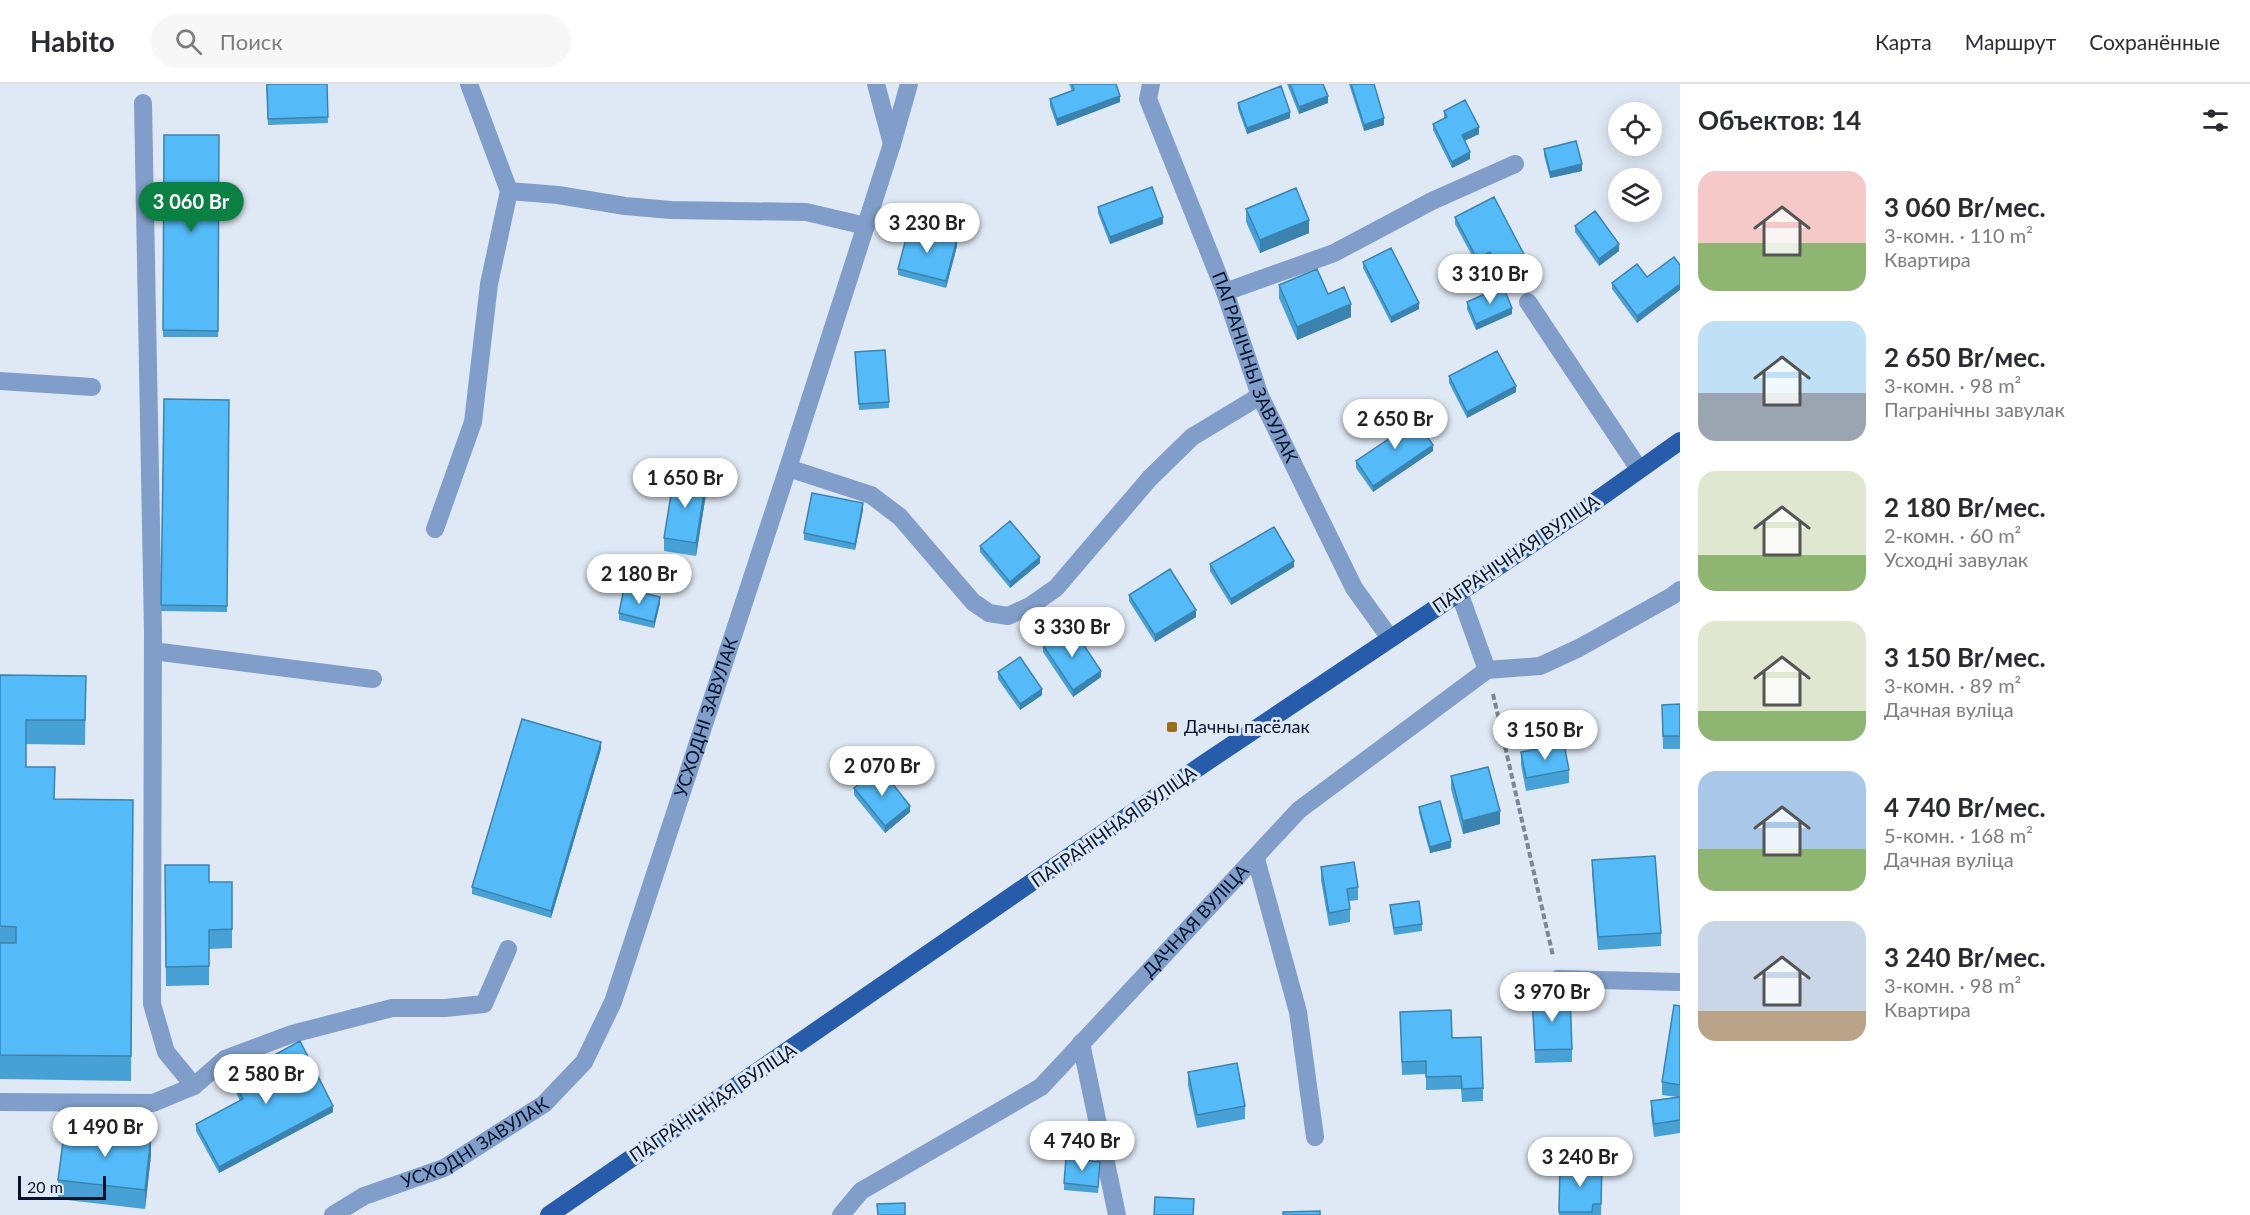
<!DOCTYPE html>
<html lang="ru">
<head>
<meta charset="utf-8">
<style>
	:root { --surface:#fff; --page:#f7f7f7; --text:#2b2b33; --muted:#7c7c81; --line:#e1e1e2; --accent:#0b8043 }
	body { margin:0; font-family:Lato,sans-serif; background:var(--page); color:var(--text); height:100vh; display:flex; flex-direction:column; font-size:22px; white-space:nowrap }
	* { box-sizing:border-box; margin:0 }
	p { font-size:20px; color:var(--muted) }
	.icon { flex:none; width:33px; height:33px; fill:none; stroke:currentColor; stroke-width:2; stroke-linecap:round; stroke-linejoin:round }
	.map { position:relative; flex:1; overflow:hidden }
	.side { display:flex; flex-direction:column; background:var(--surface); width:570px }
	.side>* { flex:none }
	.tools { position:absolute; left:1608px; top:18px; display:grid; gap:12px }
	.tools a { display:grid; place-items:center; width:54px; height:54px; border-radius:50%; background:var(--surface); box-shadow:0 3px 15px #0003; font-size:30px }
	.scale { position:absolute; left:18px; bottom:15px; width:88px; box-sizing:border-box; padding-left:6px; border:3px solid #05142a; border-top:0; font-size:16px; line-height:21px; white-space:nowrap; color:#05142a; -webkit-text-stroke:4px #dfe8f5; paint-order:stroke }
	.price { position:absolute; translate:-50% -51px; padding:0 14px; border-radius:21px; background:#fff; color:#222; font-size:20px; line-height:39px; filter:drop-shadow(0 2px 3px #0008) }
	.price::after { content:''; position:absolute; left:50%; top:36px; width:18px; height:14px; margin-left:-9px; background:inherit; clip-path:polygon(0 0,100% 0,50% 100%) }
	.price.on { background:var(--accent); color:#fff }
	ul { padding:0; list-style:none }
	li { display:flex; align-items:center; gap:18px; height:150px; padding:0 18px }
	li span { display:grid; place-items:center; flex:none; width:168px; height:120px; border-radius:18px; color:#555 }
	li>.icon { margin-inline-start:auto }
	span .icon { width:72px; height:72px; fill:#fffc; stroke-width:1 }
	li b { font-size:26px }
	h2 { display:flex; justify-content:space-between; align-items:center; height:72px; padding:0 18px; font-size:26px }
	header { display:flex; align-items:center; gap:36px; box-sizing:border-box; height:84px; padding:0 30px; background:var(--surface); border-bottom:2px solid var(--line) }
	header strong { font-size:28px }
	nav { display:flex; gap:33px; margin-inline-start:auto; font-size:21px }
	.search { width:420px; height:54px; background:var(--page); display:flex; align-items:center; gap:15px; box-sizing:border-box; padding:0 21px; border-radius:33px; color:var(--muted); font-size:22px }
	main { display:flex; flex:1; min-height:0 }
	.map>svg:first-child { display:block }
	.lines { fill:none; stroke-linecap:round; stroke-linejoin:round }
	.path { stroke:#7b8798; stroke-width:4; stroke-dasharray:6 3; stroke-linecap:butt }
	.minor { stroke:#809ec9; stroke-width:18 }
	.major { stroke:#265caa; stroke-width:18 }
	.wall { fill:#48a1d5 }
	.shaded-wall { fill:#3b83ae }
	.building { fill:#54bbf8; stroke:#3b83ae; stroke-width:1.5 }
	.poi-dot { fill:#9a6e1d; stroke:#dfe8f5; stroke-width:2 }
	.labels { text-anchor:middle; stroke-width:6; stroke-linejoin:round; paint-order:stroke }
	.street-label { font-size:18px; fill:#05142a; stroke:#dfe8f5 }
	.poi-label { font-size:18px; fill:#05142a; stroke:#dfe8f5; text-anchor:start }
</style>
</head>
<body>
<header>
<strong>Habito</strong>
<div class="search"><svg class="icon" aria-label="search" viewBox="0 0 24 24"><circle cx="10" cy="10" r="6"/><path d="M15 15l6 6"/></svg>Поиск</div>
<nav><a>Карта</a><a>Маршрут</a><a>Сохранённые</a></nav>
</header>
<main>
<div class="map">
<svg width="1680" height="1131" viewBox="0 0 1680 1131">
	<rect width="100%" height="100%" fill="#dfe8f5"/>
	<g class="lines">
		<path class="path" d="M1493,610L1553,872"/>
		<g class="minor">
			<path d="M876,0L892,60"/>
			<path id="s1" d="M1151,0L1148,15L1225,208L1260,312L1354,504L1390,554"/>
			<path d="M143,19L153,548L152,920L166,968L194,1002"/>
			<path d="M509,107L558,111L625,122L671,126L806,128L866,142"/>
			<path d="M1225,208L1334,169L1432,117L1515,80"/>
			<path d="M1528,218L1639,385"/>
			<path d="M0,297L92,303"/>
			<path d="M788,384L871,411L900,433L973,518L989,529L1008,532L1030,522L1056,504L1150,394L1192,353L1260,312"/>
			<path d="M435,445L473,338L489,200L509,107L469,0"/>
			<path d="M153,567L373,595"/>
			<path d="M1487,586L1540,582L1579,564L1672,512L1680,506"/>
			<path d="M1256,775L1298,928L1315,1053"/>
			<path d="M1558,895L1680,898"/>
			<path d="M1081,959L1117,1131"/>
			<path d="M0,1018L153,1019L194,1002L225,975L292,950L392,924H445L484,920L508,865"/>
			<path id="s2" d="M333,1131L364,1112L444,1084L544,1020L584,978L613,918L788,384L892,60L909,0"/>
			<path id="s3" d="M841,1131L861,1107L1041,1003L1299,726L1487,586L1459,508"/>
		</g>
		<path class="major" d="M549,1131L1202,681L1587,423L1680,357"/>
	</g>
	<path class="wall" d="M266,0H327L328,39L268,41Z
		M1069,0H1116L1120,18L1057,42L1050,22V15L1072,7Z
		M1287,0H1323L1328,19L1299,30Z
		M1349,0H1374L1384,41L1364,47Z
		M1238,19L1290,34L1247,50L1238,25Z
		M1444,27L1479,50L1464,57L1470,75L1452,84L1433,46V40L1444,34Z
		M164,51H219L218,253H163Z
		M1544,65L1582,87L1550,94L1544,71Z
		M1098,123L1163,140L1110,160L1098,129Z
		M1246,125L1309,149L1260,169L1246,138Z
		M1455,133L1527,183L1501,196L1490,174L1477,181L1455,140Z
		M1575,142L1619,167L1599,182L1575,148Z
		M957,162L946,204L898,191V185Z
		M1363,178L1419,225L1391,239L1363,184Z
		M1647,193L1637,239L1612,205V199Z
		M1279,201L1328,210L1351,233L1297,256L1279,214Z
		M1467,218L1512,230L1476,246L1467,225Z
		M855,268L889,318V324L859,326Z
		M1449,292L1516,308L1467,334L1449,299Z
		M164,315L229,316L227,528L161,527Z
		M1390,342L1433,367L1373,408L1356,384V377L1393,352L1390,348Z
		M706,410L696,472L664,467V454Z
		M863,426L855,466L804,456V449Z
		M980,462L1040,479L1010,504L980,468Z
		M1210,480L1294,483L1231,521L1210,487Z
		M1129,511L1196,533L1155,558L1129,517Z
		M660,519L654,544L619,536V529Z
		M1043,561L1101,593L1073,613L1043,568Z
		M998,588L1042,611L1020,626L998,595Z
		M0,591L86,592L85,661L26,660V683L55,715L133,716L131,997L0,995Z
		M1680,620V665H1663L1662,621Z
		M601,665L551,834L472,810V803Z
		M1521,668L1569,686V699L1526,707L1521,681Z
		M1451,692L1500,740L1463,750L1451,705Z
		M854,704L910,728L885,749L854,711Z
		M1419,723L1451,764L1430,769L1419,729Z
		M1592,776L1661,849V862L1598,866L1592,789Z
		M165,781L209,798H232V864L209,865V901L166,902Z
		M1321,783L1358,803V816L1349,817L1350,825V838L1329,842L1321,796Z
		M1390,821L1422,840V847L1394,851L1390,827Z
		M1532,913L1572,965V978L1535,979Z
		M1680,922V1049L1654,1053L1651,1030V1017L1677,1013L1662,1011V998Z
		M1400,928L1452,954L1483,1004V1017L1462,1018L1461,1005L1426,1006V990L1402,991Z
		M1188,988L1245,1022V1035L1197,1044L1188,1001Z
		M232,994L333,1028L219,1089L196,1047V1040L240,1017L232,1000Z
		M151,1071L145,1125L58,1115V1096Z
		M1560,1080L1602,1081L1601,1131H1559Z
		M1100,1084L1098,1109L1064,1106V1099Z"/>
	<path class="shaded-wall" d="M1120,12V18L1057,42V35Z
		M1328,12V19L1299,30V23Z
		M1290,28V34L1247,50V44Z
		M1384,34V41L1364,47V41Z
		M1479,43V50L1462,58V51Z
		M1470,68V75L1452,84V78Z
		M1582,80V87L1550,94V88Z
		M1163,133V140L1110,160V153Z
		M1309,136V149L1260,169V156Z
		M957,155V162L946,204V197Z
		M1619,160V167L1599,182V175Z
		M1490,168V174L1477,181V175Z
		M1527,176V183L1501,196V190Z
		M1680,200V206L1637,239V232Z
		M1419,219V225L1391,239V233Z
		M1351,220V233L1297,256V243Z
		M1512,224V230L1476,246V240Z
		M1516,302V308L1467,334V328Z
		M1433,361V367L1373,408V402Z
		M706,397V410L696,472V459Z
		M863,419V426L855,466V460Z
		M1040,473V479L1010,504V498Z
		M1294,477V483L1231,521V515Z
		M660,513V519L654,544V538Z
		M1196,526V533L1155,558V551Z
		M1101,587V593L1073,613V606Z
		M1042,605V611L1020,626V620Z
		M601,658V665L551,834V827Z
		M910,722V728L885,749V742Z
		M1500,727V740L1463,750V737Z
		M1451,757V764L1430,769V763Z
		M333,1022V1028L219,1089V1083Z
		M151,1052V1071L145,1125V1106Z"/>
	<path class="building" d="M267,0H327L328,33L268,35Z
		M1072,0H1116L1120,12L1057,35L1050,15L1074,6Z
		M1290,0H1323L1328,12L1299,23Z
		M1351,0H1374L1384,34L1364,41Z
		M1281,2L1290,28L1247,44L1238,19Z
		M1465,16L1479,43L1462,51L1470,68L1452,78L1433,40L1447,33L1444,27Z
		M164,51H219L218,247L163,246Z
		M1576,57L1582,80L1550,88L1544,65Z
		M1152,103L1163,133L1110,153L1098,123Z
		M1296,104L1309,136L1260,156L1246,125Z
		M1494,113L1527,176L1501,190L1490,168L1477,175L1455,133Z
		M1595,127L1619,160L1599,175L1575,142Z
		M909,143L957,155L946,197L898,185Z
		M1391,164L1419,219L1391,233L1363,178Z
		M1674,173L1680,181V200L1637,232L1612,199L1637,180L1647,193Z
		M1317,185L1328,210L1344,203L1351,220L1297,243L1279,201Z
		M1503,202L1512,224L1476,240L1467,218Z
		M885,266L889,318L859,320L855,268Z
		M1497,267L1516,302L1467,328L1449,292Z
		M164,315L229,316L227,522L161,521Z
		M1410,328L1433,361L1373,402L1356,377L1396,350L1390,342Z
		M674,392L706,397L696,459L664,454Z
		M812,409L863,419L855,460L804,449Z
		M1010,437L1040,473L1010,498L980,462Z
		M1274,443L1294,477L1231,515L1210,480Z
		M1170,485L1196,526L1155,551L1129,511Z
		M624,504L660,513L654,538L619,529Z
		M1071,542L1101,587L1073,606L1043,561Z
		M1020,573L1042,605L1020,620L998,588Z
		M0,591L86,592L85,636H26V683H55L54,715L133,716L131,972L0,971V859H16V843L0,842Z
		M1680,620V652H1663L1662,621Z
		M522,635L601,658L551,827L472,803Z
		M1564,660L1569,686L1526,694L1521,668Z
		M1488,683L1500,727L1463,737L1451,692Z
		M880,684L910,722L885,742L854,704Z
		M1440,717L1451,757L1430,763L1419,723Z
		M1655,772L1661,849L1598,853L1592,776Z
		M1354,778L1358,803L1347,805L1350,825L1329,829L1321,783Z
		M165,781H209V798H232V845L209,846V882L166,883Z
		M1419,817L1422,840L1394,844L1390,821Z
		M1570,911L1572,965L1535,966L1532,913Z
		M1674,921L1680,922V1001L1662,998Z
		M1451,926L1452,954L1481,953L1483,1004L1462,1005L1461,992L1426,993V977L1402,978L1400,928Z
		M300,957L333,1022L219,1083L196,1040L243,1015L232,994Z
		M1237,979L1245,1022L1197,1031L1188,988Z
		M1680,1013V1036L1654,1040L1651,1017Z
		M65,1042L151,1052L145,1106L58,1096Z
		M1066,1074L1100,1078L1098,1103L1064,1099Z
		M1560,1080L1602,1081L1601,1120H1593L1592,1128H1559Z
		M1155,1113L1194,1115L1193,1131H1154Z
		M905,1119V1131H878L877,1120Z
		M1320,1127V1131H1283V1128Z"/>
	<rect class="poi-dot" x="1166" y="637" width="12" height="12" rx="3"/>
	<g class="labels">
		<g class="street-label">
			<text dy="6" stroke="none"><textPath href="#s1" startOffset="304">ПАГРАНІЧНЫ ЗАВУЛАК</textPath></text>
			<text transform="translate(1516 470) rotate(-34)" y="6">ПАГРАНІЧНАЯ ВУЛІЦА</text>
			<text dy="6" stroke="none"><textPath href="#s2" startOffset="664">УСХОДНІ ЗАВУЛАК</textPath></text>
			<text transform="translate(1114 743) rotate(-35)" y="6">ПАГРАНІЧНАЯ ВУЛІЦА</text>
			<text dy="6" stroke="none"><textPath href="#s3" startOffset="466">ДАЧНАЯ ВУЛІЦА</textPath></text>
			<text transform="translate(713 1019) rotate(-34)" y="6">ПАГРАНІЧНАЯ ВУЛІЦА</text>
			<text dy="6" stroke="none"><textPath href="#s2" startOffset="160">УСХОДНІ ЗАВУЛАК</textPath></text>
		</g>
		<g class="poi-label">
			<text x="1184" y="649">Дачны пасёлак</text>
		</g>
	</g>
</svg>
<div class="tools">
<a><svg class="icon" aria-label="locate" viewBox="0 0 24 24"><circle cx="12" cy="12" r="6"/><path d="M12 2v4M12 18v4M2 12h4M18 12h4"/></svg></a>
<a><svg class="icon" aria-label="layers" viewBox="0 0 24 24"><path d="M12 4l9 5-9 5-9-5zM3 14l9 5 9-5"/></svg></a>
</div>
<div class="scale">20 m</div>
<b class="price on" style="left:191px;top:149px">3 060 Br</b>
<b class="price" style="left:927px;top:170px">3 230 Br</b>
<b class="price" style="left:1490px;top:221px">3 310 Br</b>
<b class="price" style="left:1395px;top:366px">2 650 Br</b>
<b class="price" style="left:685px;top:425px">1 650 Br</b>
<b class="price" style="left:639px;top:521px">2 180 Br</b>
<b class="price" style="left:1072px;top:574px">3 330 Br</b>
<b class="price" style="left:1545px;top:677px">3 150 Br</b>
<b class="price" style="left:882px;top:713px">2 070 Br</b>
<b class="price" style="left:1552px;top:939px">3 970 Br</b>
<b class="price" style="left:266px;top:1021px">2 580 Br</b>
<b class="price" style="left:105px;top:1074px">1 490 Br</b>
<b class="price" style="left:1082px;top:1088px">4 740 Br</b>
<b class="price" style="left:1580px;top:1104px">3 240 Br</b>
</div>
<section class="side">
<h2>Объектов: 14<svg class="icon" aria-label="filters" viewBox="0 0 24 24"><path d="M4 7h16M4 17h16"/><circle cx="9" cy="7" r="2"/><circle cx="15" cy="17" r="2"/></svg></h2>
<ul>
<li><span style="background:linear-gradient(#f6c9c9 60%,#8fb573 0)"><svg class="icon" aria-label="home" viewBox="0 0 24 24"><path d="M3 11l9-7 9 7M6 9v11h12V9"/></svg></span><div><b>3 060 Br/мес.</b><p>3-комн. · 110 m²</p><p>Квартира</p></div></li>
<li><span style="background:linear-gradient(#bfe0f5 60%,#9aa5b1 0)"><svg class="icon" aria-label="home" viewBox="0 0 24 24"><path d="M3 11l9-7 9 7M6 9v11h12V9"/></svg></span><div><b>2 650 Br/мес.</b><p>3-комн. · 98 m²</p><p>Пагранічны завулак</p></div></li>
<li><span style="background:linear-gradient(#dfe7d0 70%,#8fb573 0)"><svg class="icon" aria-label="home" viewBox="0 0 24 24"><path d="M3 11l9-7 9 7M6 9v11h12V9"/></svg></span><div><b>2 180 Br/мес.</b><p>2-комн. · 60 m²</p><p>Усходні завулак</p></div></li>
<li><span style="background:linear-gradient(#dfe7d0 75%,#8fb573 0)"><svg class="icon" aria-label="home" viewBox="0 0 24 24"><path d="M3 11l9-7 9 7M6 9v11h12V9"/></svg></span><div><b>3 150 Br/мес.</b><p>3-комн. · 89 m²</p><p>Дачная вуліца</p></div></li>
<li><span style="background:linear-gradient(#a9c7e8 65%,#8fb573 0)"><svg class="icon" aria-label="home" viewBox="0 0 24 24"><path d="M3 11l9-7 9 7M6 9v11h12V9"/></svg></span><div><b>4 740 Br/мес.</b><p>5-комн. · 168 m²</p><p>Дачная вуліца</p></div></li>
<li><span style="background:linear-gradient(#c9d6e8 75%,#b9a48a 0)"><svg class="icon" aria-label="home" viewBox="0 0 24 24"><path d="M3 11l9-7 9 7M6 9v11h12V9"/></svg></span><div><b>3 240 Br/мес.</b><p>3-комн. · 98 m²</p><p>Квартира</p></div></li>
</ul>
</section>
</main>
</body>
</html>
